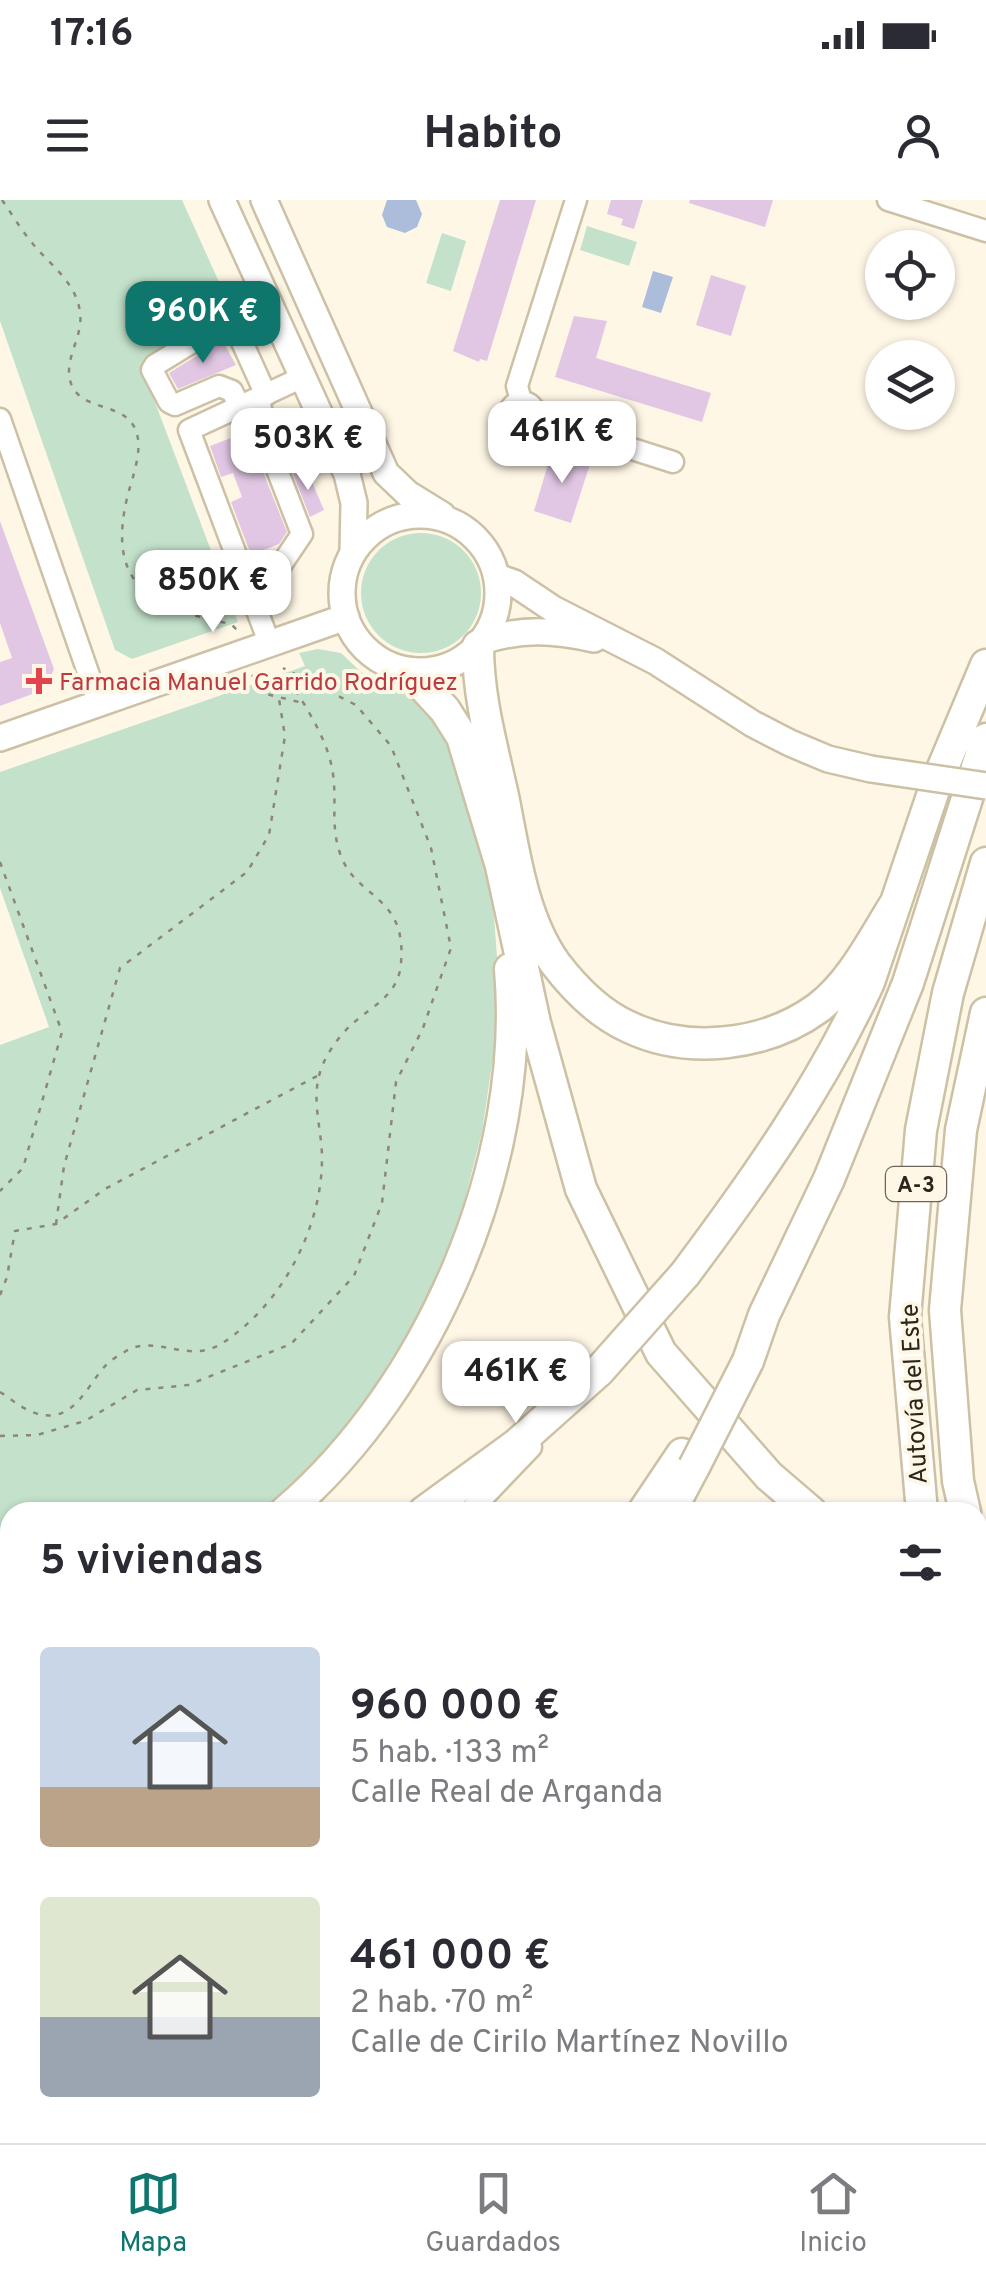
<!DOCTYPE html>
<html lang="es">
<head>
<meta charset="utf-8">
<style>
	:root { --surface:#fff; --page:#f7f7f7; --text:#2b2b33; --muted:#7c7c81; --line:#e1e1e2; --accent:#0f766e }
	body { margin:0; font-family:Overpass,sans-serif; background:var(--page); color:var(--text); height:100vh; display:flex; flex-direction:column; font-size:38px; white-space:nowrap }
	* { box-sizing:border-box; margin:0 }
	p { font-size:32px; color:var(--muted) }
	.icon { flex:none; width:55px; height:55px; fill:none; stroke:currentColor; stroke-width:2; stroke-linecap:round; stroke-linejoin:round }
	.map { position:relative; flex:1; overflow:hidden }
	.panel { position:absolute; left:0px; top:1302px; width:988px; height:642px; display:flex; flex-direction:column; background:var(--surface); border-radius:30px 30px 0 0; box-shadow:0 2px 8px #0004 }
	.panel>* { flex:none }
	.tools { position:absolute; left:865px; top:30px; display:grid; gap:20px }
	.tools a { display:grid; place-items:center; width:90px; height:90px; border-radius:50%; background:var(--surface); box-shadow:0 2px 8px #0004; font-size:50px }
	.price { position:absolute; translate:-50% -85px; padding:0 22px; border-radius:20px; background:#fff; color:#222; font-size:32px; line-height:65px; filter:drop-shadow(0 2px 5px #0008) }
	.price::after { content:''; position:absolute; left:50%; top:60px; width:30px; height:22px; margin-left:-15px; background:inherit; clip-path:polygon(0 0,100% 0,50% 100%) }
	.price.selected { background:var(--accent); color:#fff }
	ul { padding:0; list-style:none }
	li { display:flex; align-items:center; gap:30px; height:250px; padding:0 40px }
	li span { display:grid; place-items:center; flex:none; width:280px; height:200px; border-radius:10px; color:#555 }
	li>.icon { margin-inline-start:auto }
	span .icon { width:120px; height:120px; fill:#fffc; stroke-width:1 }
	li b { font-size:42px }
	h2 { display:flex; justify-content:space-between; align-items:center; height:120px; padding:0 40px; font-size:42px }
	.status { display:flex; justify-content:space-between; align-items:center; height:70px; padding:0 50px; background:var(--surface); direction:ltr }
	.status svg { height:28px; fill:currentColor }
	header { display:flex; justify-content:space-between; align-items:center; height:130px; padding:0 40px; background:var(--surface); font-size:45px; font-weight:700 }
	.menu { display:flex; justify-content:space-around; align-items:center; height:140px; border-top:2px solid var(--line); background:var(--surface); font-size:28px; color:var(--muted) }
	.menu a { display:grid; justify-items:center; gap:5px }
	.menu .selected { color:var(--accent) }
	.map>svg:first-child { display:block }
	.green { fill:#c4e2cb }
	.water { fill:#acbcdb }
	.building { fill:#e1c7e4 }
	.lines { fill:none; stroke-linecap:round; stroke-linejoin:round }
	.minor-casing { stroke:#ccc0a5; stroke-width:25 }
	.major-casing { stroke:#ccc0a5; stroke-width:30 }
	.highway-casing { stroke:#ccc0a5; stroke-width:35 }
	.path { stroke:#8d8779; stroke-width:2.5; stroke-dasharray:5 8; stroke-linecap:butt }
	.minor { stroke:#fff; stroke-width:20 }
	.major { stroke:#fff; stroke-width:25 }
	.highway { stroke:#fff; stroke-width:30 }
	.major-bridge-casing { stroke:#ccc0a5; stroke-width:30; stroke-linecap:butt }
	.highway-bridge-casing { stroke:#ccc0a5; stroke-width:35; stroke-linecap:butt }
	.major-bridge { stroke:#fff; stroke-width:25 }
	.highway-bridge { stroke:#fff; stroke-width:30 }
	.health-dot { fill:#e0444e; stroke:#fff7e6; stroke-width:4 }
	.labels { text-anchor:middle; stroke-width:8; stroke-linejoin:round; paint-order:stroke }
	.shield { fill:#fff7e6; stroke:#6b6559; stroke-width:2.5 }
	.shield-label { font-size:22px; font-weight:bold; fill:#2b261c }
	.health-label { font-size:25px; fill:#be3a42; stroke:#fff7e6; text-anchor:start }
	.street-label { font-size:25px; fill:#2b261c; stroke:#fff7e6 }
</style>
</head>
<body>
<div class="status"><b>17:16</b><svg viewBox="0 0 49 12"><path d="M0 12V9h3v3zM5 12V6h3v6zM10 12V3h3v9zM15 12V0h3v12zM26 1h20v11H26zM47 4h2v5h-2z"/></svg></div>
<header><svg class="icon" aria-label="menu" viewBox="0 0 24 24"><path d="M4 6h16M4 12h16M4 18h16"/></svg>Habito<svg class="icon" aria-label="person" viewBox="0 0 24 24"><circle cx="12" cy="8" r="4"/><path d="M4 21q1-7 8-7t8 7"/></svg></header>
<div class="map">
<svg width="986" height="1943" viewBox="0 0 986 1943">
	<rect width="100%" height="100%" fill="#fff7e6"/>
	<path class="green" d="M0,0H182L233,113L141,165L238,422L132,459L115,450L0,121Z
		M587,26L637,42L629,66L580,50Z
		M442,33L466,41L451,91L426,83Z
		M361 393a60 60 0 1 1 120 0a60 60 0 1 1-120 0Z
		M318,449L341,453L362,473L419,496L457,541L492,690L498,770L496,837L482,932L459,1022L419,1114L359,1211L295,1286L265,1312H10V1458L0,1461V845L49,827L0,688V572L305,466L299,453Z"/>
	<path class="water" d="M387,0H416L422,14L417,27L405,33L387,27L382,15Z
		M653,71L673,77L661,113L642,107Z"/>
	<path class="building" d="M500,0H536L487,161L480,159L479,162L453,151Z
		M611,0H643L634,29L621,25L623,19L607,14Z
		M690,0H773L765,27L689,3Z
		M711,75L746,86L731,136L696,125Z
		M574,116L607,121L596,158L711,193L702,222L555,177Z
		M222,140L236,165L178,189L169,173Z
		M252,230L265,277L287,332L279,344L251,355L231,302L242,297L233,273L221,277L210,246Z
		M553,248L591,261L571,323L534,311Z
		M306,268L324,310L310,317L293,274Z
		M0,321L54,469L46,489L0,506V462L12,458L0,423Z"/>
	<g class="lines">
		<g class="minor-casing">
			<path id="minor" d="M888,0L986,31
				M521,201L517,186L576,0
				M509 215a13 13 0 1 1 26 0a13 13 0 1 1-26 0Z
				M240,207L232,191L219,186L175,205L169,202L152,170L155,165L222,124L237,131L266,195
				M535,218L673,262
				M0,219L99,504
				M254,405L302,334L278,272L258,198
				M270,445L189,230L303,177
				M469,1312L531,1247
				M53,1935L91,1943
				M398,1935L403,1943
				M0,1939L37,1943"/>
		</g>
		<g class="major-casing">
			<path id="major" d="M222,0L347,274L354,303L353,351
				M264,0L386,273L408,294L442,315
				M342 393a78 78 0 1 1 156 0a78 78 0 1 1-156 0Z
				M497,377L514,383L553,409L655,461L753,524L790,543L828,559L871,569
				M482,441C522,428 554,430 594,439
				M0,538L346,417"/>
		</g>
		<g class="highway-casing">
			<path id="highway" d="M478,446C478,498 492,546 503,596C514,650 522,717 555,763C574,788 600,814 629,827C688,855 766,846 818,808C852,782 873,739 895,704
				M411,473L445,510L462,537L501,666L535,823L581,989L661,1153L769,1276L811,1312
				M685,1074C754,982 821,887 869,782L936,584L986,465
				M748,1161L764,1115L829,979L908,783L986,539
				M285,1312C431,1187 527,962 510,769
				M424,1312L516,1245L599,1171
				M643,1312L682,1254
				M670,1312L694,1267
				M922,1312L905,1117L921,930L948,793L986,663
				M965,1312L958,1281L945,1110L961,930L986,813
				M978,1364L986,1400
				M0,1472L10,1468
				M978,1529L986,1555
				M0,1604L10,1602
				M978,1618L986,1617
				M0,1636L10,1635
				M978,1640L986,1663
				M0,1676L10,1675
				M978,1723H986
				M0,1730H10
				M978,1767H986
				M0,1768L10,1767
				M0,1816L10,1817
				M437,1935L459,1943
				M725,1935L732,1943"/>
		</g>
		<path class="path" d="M2,0C12,14 21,30 33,44C50,65 76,82 80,112C84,138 61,161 72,186C85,213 128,201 137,234C142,252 133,276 128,294C105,386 151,408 231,424L237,430
			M252,475L266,494L303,503
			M0,662L62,832L23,968L0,991
			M56,1024L64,966L120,768L247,672L269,635L285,536L279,499
			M0,1095L7,1077L15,1031L56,1024L105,989L317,876
			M0,1192C10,1198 21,1208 32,1212C74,1228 86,1185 107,1164C112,1159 120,1155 126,1151C155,1134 188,1164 221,1144C281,1106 322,1029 322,958C322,931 312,903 319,876C323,858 338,837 351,825C372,806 399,795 401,763C407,695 357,699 341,656C330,628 337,602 333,574C328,537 303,504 285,472
			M0,1236L37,1235L85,1221L137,1190L188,1185L291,1144L354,1076L382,1003L396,882L423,828L451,748L431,648L391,546L356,505L283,468"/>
		<use href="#minor" class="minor"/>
		<use href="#major" class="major"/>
		<use href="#highway" class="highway"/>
		<g class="major-bridge-casing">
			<path id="major-bridge" d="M871,569L986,586"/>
		</g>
		<g class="highway-bridge-casing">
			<path id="highway-bridge" d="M599,1171L685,1074
				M694,1267L748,1161"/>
		</g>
		<use href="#major-bridge" class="major-bridge"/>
		<use href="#highway-bridge" class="highway-bridge"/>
	</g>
	<path class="health-dot" d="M34 466h10v10h10v10h-10v10h-10v-10h-10v-10h10z"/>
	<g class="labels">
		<rect class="shield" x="886" y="967" width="60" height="34" rx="8"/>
		<g class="shield-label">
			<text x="916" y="992">A-3</text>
		</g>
		<g class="health-label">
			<text x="59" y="490">Farmacia Manuel Garrido Rodríguez</text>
		</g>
		<g class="street-label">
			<text transform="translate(913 1194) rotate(-93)" y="9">Autovía del Este</text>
		</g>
	</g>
</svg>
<div class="tools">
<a><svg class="icon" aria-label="locate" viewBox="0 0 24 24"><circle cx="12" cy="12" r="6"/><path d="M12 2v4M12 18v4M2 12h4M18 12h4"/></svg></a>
<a><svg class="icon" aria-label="layers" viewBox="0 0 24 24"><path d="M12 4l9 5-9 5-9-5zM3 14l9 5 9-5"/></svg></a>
</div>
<b class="price selected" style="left:203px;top:166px">960K €</b>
<b class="price" style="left:562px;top:286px">461K €</b>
<b class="price" style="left:308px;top:293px">503K €</b>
<b class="price" style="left:213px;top:435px">850K €</b>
<b class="price" style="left:516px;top:1226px">461K €</b>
<section class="panel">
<h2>5 viviendas<svg class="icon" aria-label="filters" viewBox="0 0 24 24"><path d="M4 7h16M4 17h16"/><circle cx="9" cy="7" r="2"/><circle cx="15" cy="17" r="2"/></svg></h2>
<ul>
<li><span style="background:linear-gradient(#c9d6e8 70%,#b9a48a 0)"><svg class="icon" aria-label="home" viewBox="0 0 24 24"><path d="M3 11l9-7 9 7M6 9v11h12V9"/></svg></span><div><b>960 000 €</b><p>5 hab. · 133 m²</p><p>Calle Real de Arganda</p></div></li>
<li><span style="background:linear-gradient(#dfe7d0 60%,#9aa5b1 0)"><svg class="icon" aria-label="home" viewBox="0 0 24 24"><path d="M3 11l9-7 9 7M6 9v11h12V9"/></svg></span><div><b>461 000 €</b><p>2 hab. · 70 m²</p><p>Calle de Cirilo Martínez Novillo</p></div></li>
</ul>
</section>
</div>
<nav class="menu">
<a class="selected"><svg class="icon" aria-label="map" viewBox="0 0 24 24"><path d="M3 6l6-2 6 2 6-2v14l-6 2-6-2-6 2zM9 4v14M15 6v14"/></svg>Mapa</a>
<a><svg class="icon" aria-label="saved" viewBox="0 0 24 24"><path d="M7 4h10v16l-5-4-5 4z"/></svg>Guardados</a>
<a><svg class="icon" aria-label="home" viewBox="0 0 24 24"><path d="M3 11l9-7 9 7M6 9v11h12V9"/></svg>Inicio</a>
</nav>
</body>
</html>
